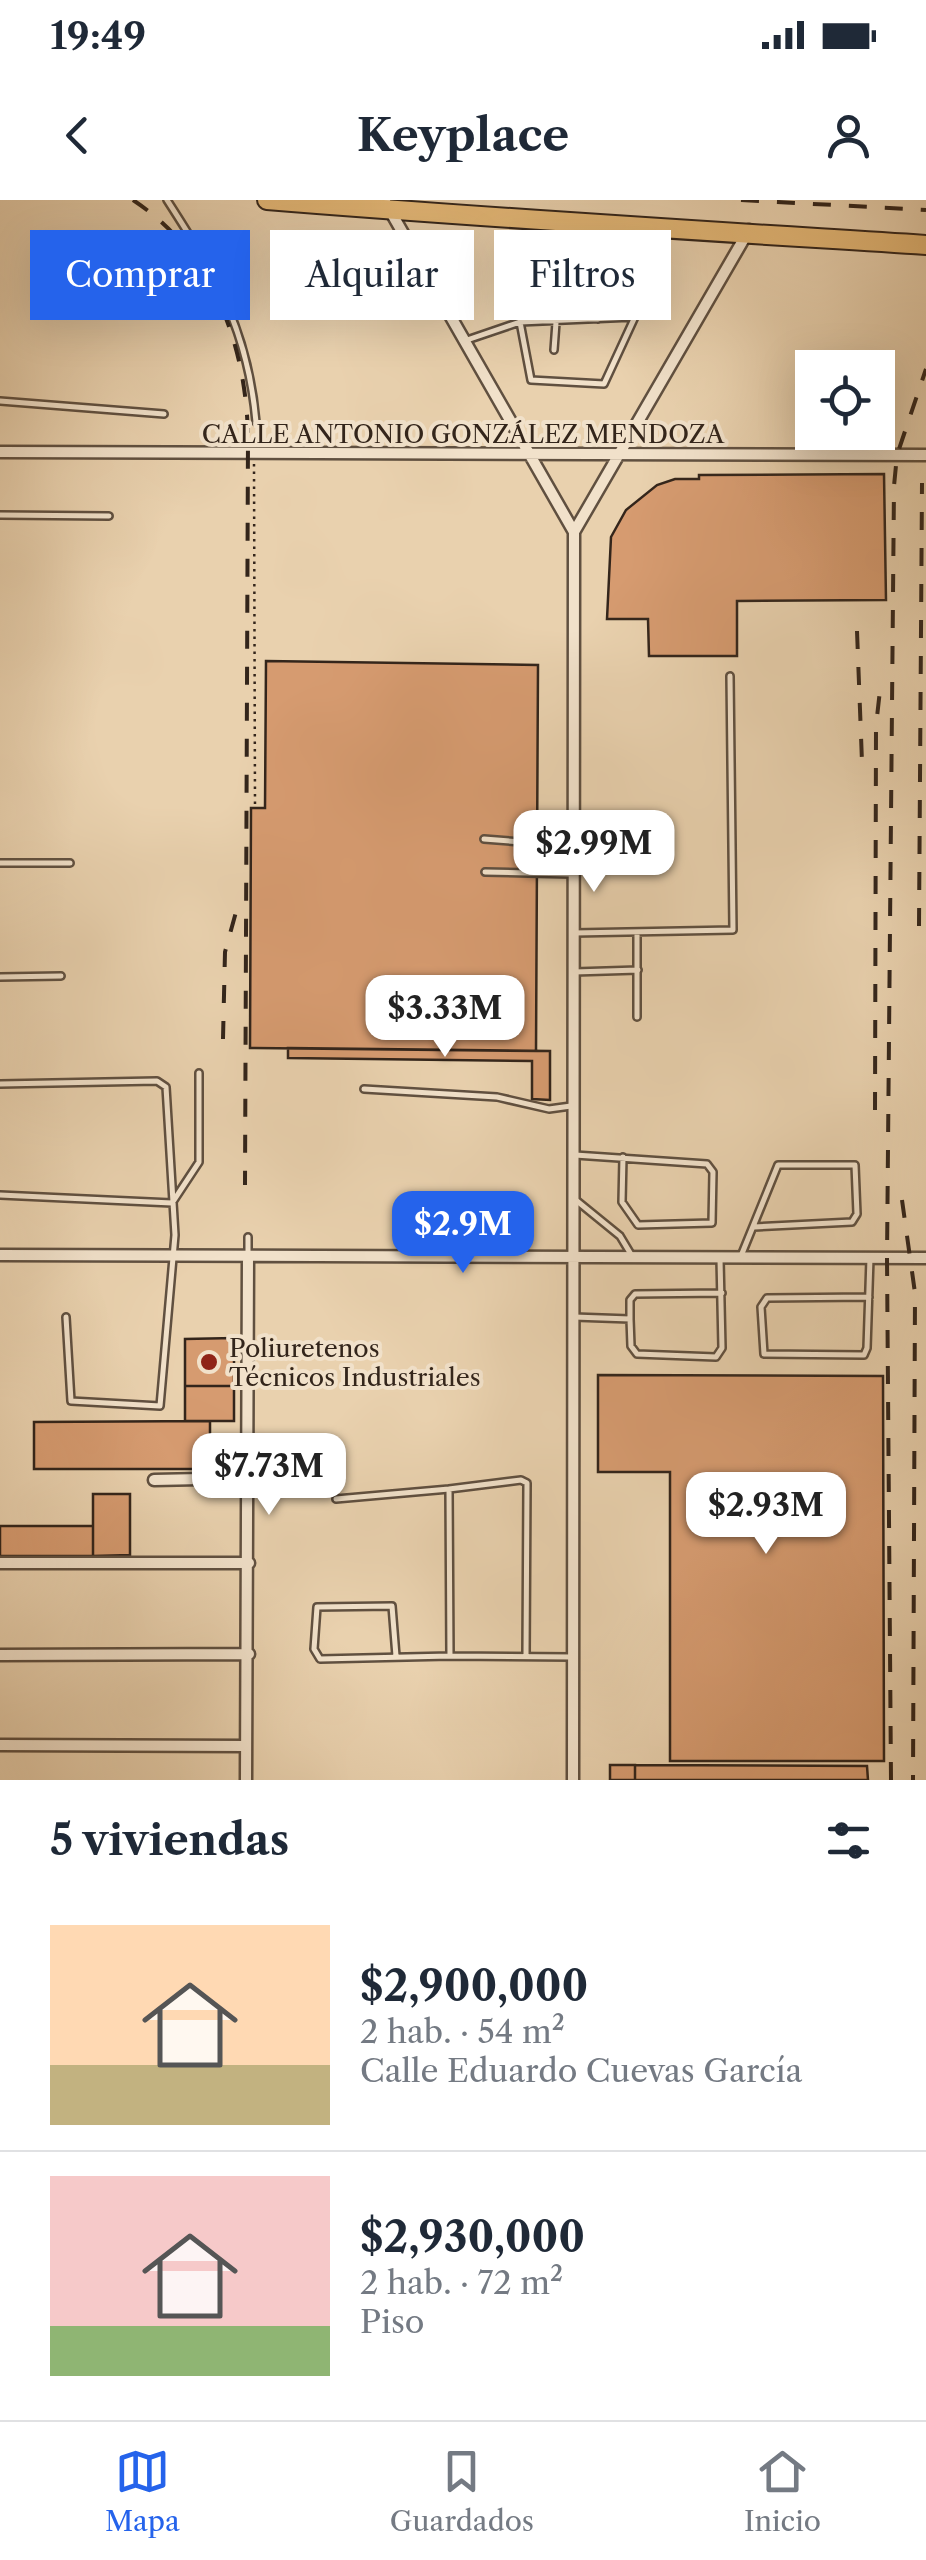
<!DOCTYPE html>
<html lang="es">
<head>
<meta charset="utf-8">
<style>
	:root { --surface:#fff; --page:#f2f2f3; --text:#1f2937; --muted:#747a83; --line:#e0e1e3; --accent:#2563eb }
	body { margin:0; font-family:"Libre Caslon Text",serif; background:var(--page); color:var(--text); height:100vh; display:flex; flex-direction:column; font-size:38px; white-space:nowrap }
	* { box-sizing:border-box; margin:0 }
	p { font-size:32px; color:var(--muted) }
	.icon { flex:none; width:55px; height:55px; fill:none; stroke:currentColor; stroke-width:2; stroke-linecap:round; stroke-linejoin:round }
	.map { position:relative; height:1580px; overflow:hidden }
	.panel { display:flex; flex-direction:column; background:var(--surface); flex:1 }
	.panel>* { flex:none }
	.hud { position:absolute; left:30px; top:30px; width:868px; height:90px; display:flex; gap:20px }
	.fabs { position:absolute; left:795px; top:150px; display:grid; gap:20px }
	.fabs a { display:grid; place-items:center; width:100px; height:100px; border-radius:0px; background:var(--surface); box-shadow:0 10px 40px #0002; font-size:50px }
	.price { position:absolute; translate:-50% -85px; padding:0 22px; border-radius:20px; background:#fff; color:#222; font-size:32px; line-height:65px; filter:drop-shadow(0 2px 5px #0008) }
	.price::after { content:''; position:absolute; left:50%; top:60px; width:30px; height:22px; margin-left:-15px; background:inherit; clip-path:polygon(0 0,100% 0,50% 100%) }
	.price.active { background:var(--accent); color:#fff }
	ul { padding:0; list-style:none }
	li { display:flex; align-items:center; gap:30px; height:250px; padding:0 50px }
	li+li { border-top:2px solid var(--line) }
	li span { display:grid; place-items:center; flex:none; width:280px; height:200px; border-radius:0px; color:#555 }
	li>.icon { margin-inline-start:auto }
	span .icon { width:120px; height:120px; fill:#fffc; stroke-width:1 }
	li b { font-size:42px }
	h2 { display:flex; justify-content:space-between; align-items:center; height:120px; padding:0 50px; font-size:42px }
	.chip { padding:0 35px; border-radius:0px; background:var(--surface); box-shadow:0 10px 40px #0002; font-size:35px; line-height:90px }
	.chip.active { background:var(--accent); color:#fff }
	.status { display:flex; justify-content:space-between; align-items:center; height:70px; padding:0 50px; background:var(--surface); direction:ltr }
	.status svg { height:28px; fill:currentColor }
	header { display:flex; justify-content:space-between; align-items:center; height:130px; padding:0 50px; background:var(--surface); font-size:45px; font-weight:800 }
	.dock { display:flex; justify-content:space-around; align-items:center; height:140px; border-top:2px solid var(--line); background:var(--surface); font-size:28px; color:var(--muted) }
	.dock a { display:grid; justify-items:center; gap:5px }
	.dock .active { color:var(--accent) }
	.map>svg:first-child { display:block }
	.building { fill:#d69b70; stroke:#33251b; stroke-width:2.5 }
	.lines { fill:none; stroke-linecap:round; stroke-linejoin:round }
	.service-casing { stroke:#605040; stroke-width:10 }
	.minor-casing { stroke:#605040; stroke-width:15 }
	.primary-casing { stroke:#33251b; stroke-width:22 }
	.path { stroke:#33251b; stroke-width:2.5; stroke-dasharray:2.5 5; stroke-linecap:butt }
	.service { stroke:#f1e1ca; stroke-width:5 }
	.minor { stroke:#f1e1ca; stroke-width:10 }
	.primary { stroke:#e4b877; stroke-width:18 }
	.rail { stroke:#33251b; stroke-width:4; stroke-dasharray:18 18; stroke-linecap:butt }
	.poi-dot { fill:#8f2418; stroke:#f1e1ca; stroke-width:4 }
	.labels { text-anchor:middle; stroke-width:8; stroke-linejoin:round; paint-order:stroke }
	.street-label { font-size:25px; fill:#33251b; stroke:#f1e1ca }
	.poi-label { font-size:25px; fill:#33251b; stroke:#f1e1ca; text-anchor:start }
</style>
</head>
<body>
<div class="status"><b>19:49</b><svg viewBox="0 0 49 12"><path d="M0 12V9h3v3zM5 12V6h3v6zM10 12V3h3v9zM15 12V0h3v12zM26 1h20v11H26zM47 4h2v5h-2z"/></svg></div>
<header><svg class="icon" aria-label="back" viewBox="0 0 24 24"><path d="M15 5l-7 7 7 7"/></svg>Keyplace<svg class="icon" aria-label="person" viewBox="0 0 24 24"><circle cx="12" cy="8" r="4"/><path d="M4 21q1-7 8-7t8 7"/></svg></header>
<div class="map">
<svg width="926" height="1580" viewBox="0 0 926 1580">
	<rect width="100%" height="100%" fill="#e9d1ae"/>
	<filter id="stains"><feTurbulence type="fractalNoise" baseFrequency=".002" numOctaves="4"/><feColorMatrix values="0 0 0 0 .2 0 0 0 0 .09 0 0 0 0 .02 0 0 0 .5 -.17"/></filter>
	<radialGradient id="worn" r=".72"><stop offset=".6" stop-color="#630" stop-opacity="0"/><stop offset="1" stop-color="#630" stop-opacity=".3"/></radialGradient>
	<path class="building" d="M884,274L886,400L737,401V456H649L648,419H607L611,337L626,310L657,285L675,279H699V275Z
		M266,461L538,465L536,851L250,848L251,608H265Z
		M288,848L550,851V900L532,899V861L288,858Z
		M234,1138V1186H185V1139Z
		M598,1175L883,1176L884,1561H670V1272H598Z
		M185,1186H234V1221H185Z
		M210,1221V1269H34V1222Z
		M93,1294H130V1355L93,1356Z
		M0,1326H93V1356H0Z
		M610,1565H635V1580H610Z
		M635,1565L867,1566L868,1580H635Z"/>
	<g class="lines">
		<g class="service-casing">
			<path id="service" d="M167,0C216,76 248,130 256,222
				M598,119L604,62
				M520,122L531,180L604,184L658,67
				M467,140L520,122L633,117
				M554,150L561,54
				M0,201L164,214
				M0,315L109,316
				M484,639L571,646
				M0,663H70
				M485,672L571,674
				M574,733L733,730L730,476
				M574,772L638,770
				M0,777L61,776
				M637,817V735
				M0,884L157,881L166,887L175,1035L160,1206L71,1201L66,1117
				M364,889L497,897L549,909L571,906
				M575,955L707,964L713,972L712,1023L638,1025L622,1002L623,957
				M0,995L172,1003L199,962V873
				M577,1001L620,1036L632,1056
				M248,1054V1037
				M741,1056L778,965H855L857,1014L852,1022L754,1027
				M869,1097L767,1098L761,1107L764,1154L864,1155L867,1148L870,1058
				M574,1117L630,1119L631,1146L637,1154L716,1157L722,1148L720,1059
				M630,1119V1100L635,1094L722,1093
				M336,1299L449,1289
				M396,1456L392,1406L317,1407L314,1449L320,1459L450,1456
				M526,1456L527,1283L521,1280L449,1289L450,1456L573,1457"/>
		</g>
		<g class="minor-casing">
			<path id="minor" d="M384,0L574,332L573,1580
				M0,252L926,255
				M574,332L749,30
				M0,1055L926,1058
				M154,1280L248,1278
				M0,1363H249
				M0,1455L249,1454
				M0,1545L246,1546
				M246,1580L248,1056"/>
		</g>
		<g class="primary-casing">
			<path id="primary" d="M267,0C487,18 706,31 926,45"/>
		</g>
		<path class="path" d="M254,264L255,606"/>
		<use href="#service" class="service"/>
		<use href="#minor" class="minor"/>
		<use href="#primary" class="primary"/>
		<path class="rail" d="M133,0C213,53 246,144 248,236L245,985
			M741,0L926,10
			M857,431L862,562
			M919,726L922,283
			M223,839L225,752L239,701
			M875,910L876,526L881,481
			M902,1000L915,1093L913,1580
			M891,1580L887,1058L894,286L897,255L926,169"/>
	</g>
	<circle class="poi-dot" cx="209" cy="1162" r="10"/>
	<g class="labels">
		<g class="street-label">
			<text x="463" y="243">CALLE ANTONIO GONZÁLEZ MENDOZA</text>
		</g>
		<g class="poi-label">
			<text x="229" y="1157">Poliuretenos<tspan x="229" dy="29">Técnicos Industriales</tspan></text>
		</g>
	</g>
	<rect width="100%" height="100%" filter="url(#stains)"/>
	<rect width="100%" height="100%" fill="url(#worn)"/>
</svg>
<div class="fabs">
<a><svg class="icon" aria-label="locate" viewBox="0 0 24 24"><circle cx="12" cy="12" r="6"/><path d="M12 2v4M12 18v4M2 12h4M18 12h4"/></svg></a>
</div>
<b class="price" style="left:594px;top:695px">$2.99M</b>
<b class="price" style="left:445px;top:860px">$3.33M</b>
<b class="price active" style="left:463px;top:1076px">$2.9M</b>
<b class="price" style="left:269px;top:1318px">$7.73M</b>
<b class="price" style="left:766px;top:1357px">$2.93M</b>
<div class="hud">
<a class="chip active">Comprar</a>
<a class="chip">Alquilar</a>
<a class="chip">Filtros</a>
</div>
</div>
<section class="panel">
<h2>5 viviendas<svg class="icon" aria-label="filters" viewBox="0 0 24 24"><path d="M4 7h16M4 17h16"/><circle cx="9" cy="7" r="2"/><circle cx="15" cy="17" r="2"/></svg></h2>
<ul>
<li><span style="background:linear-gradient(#ffd9b3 70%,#c2b280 0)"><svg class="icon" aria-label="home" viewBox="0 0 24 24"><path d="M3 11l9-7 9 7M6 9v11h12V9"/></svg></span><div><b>$2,900,000</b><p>2 hab. · 54 m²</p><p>Calle Eduardo Cuevas García</p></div></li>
<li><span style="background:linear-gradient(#f6c9c9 75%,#8fb573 0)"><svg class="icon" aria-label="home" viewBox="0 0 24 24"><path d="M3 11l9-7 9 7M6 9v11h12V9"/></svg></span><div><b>$2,930,000</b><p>2 hab. · 72 m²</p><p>Piso</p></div></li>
</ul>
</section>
<nav class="dock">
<a class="active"><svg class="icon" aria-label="map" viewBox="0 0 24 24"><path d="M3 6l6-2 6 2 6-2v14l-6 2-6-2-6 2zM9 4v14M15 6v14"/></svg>Mapa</a>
<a><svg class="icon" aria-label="saved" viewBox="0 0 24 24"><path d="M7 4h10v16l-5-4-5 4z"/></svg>Guardados</a>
<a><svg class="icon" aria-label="home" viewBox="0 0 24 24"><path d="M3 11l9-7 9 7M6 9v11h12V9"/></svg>Inicio</a>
</nav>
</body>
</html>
